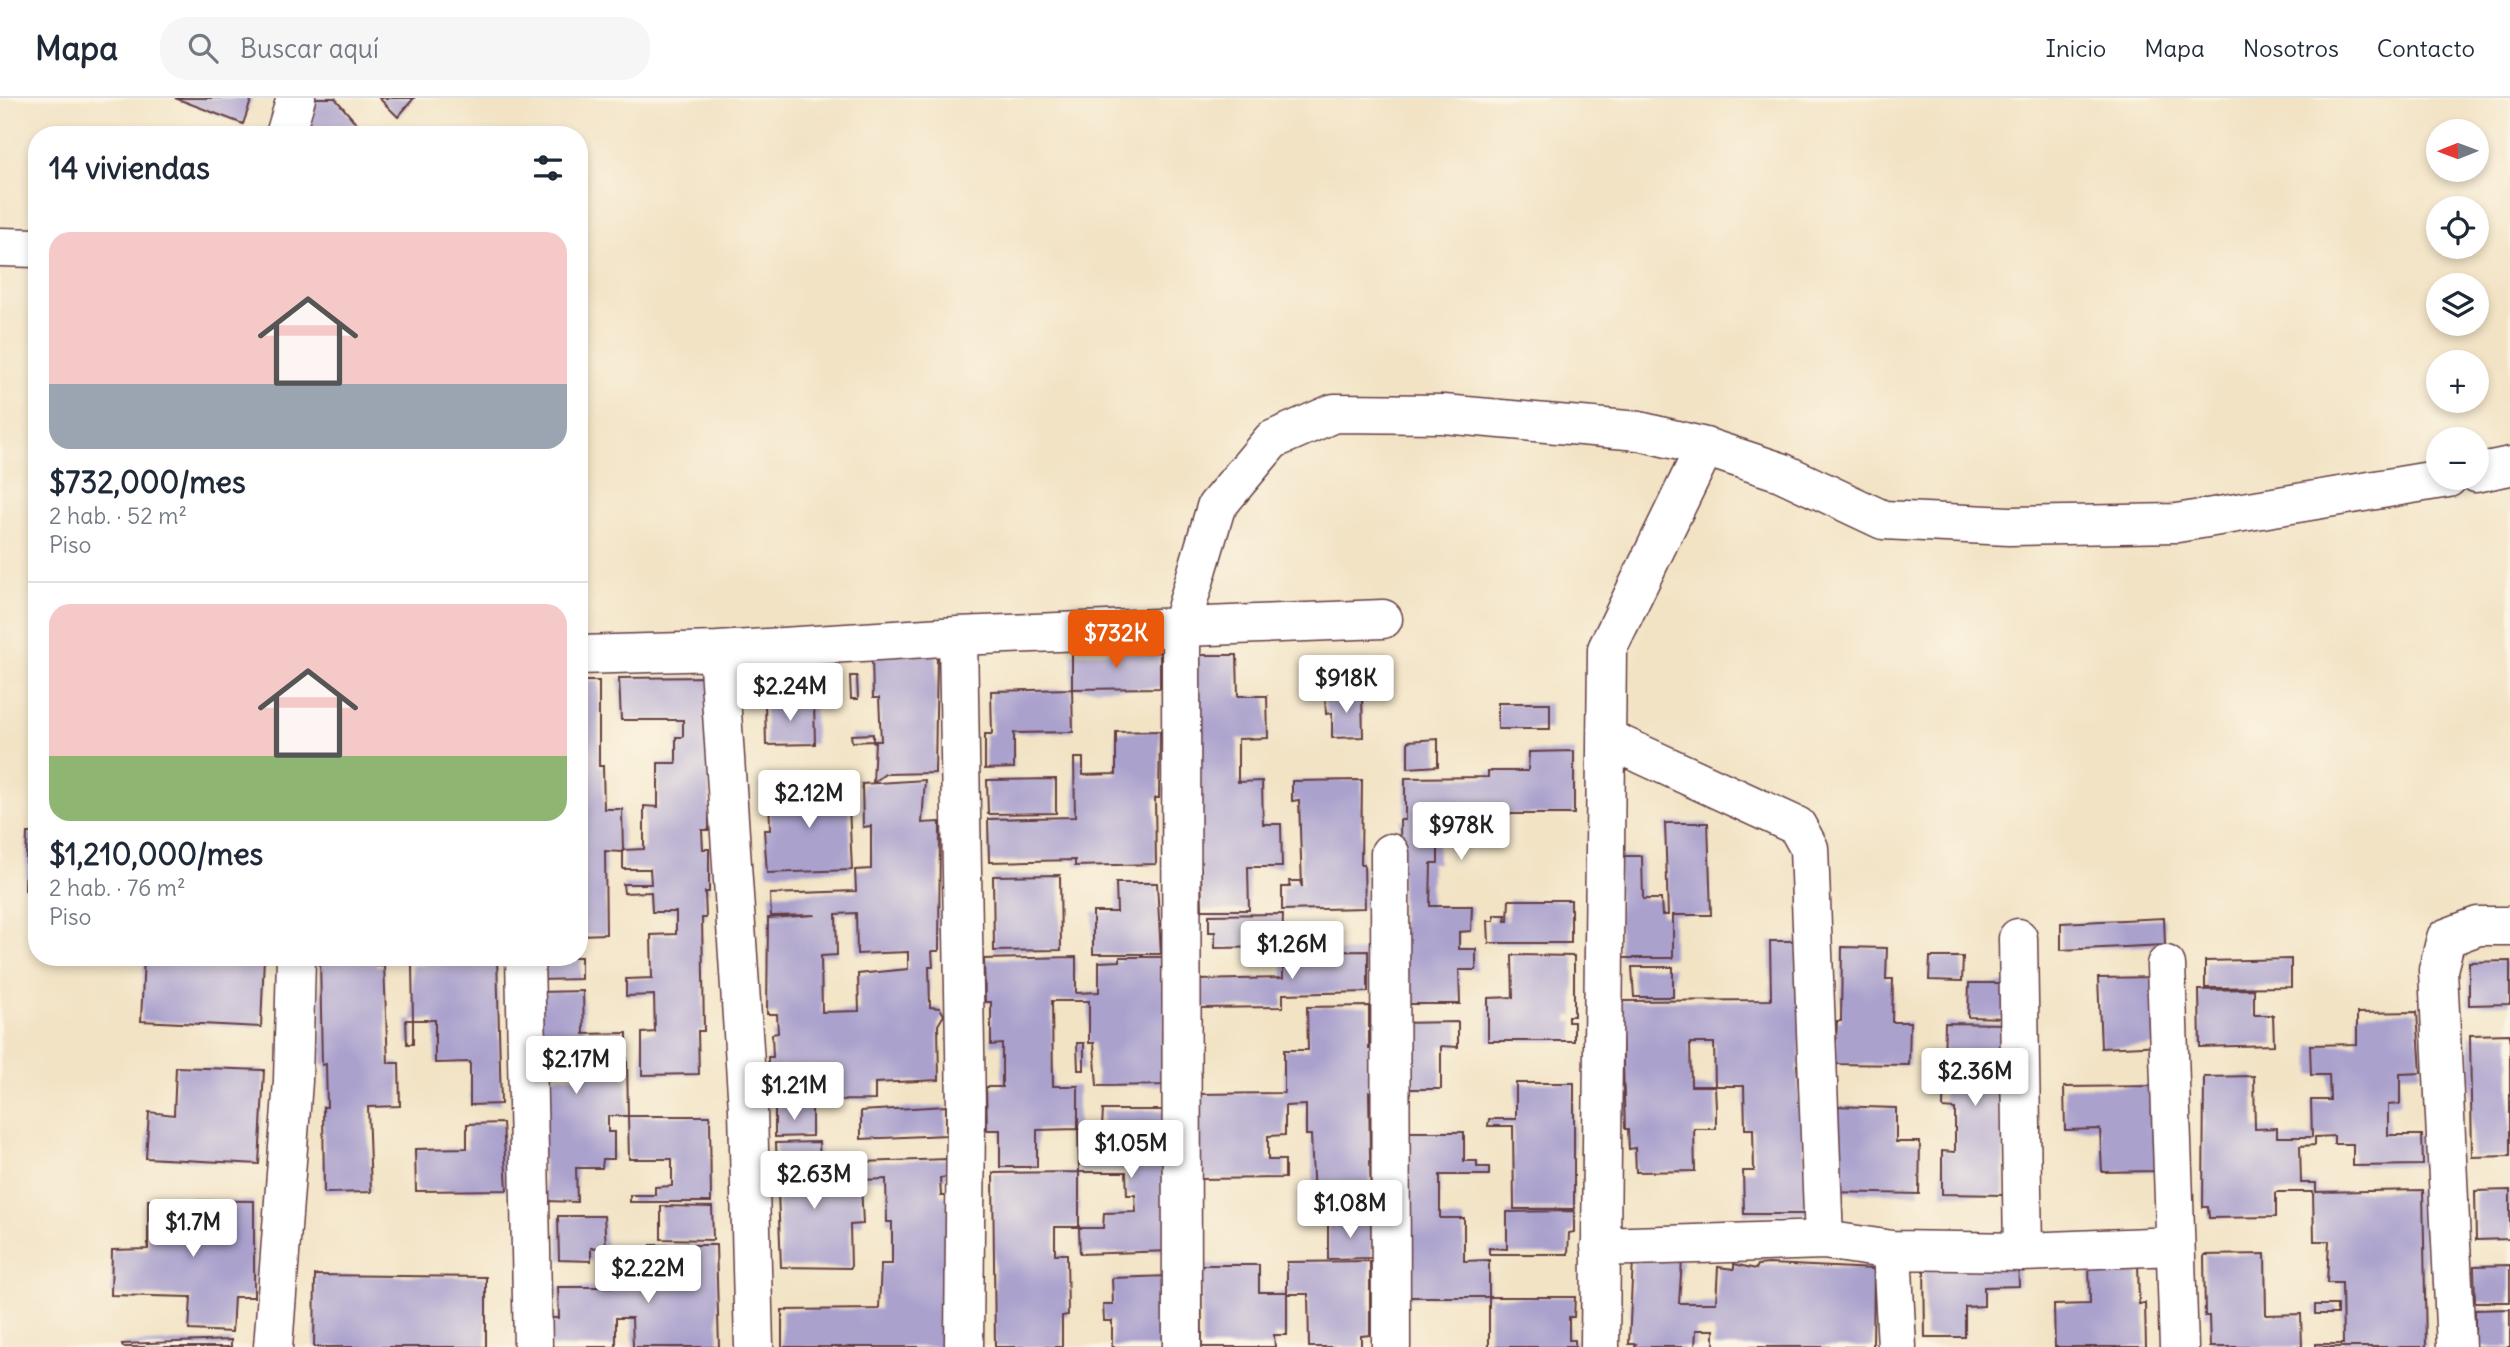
<!DOCTYPE html>
<html lang="es">
<head>
<meta charset="utf-8">
<style>
	:root { --surface:#fff; --page:#f6f6f7; --text:#1f2937; --muted:#747a83; --line:#e0e1e3; --accent:#ea580c }
	body { margin:0; font-family:Delius,sans-serif; background:var(--page); color:var(--text); height:100vh; display:flex; flex-direction:column; font-size:26px; white-space:nowrap }
	* { box-sizing:border-box; margin:0 }
	p { font-size:23px; color:var(--muted) }
	.icon { flex:none; width:38px; height:38px; fill:none; stroke:currentColor; stroke-width:2; stroke-linecap:round; stroke-linejoin:round }
	.map { position:relative; flex:1; overflow:hidden }
	.side { position:absolute; left:28px; top:28px; width:560px; height:840px; display:flex; flex-direction:column; background:var(--surface); border-radius:28px; box-shadow:0 4px 10px #0003 }
	.side>* { flex:none }
	.needle { width:46px; rotate:269deg }
	.buttons { position:absolute; left:2426px; top:21px; display:grid; gap:14px }
	.buttons a { display:grid; place-items:center; width:63px; height:63px; border-radius:50%; background:var(--surface); box-shadow:0 4px 10px #0003; font-size:35px }
	.price { position:absolute; translate:-50% -60px; padding:0 16px; border-radius:7px; background:#fff; color:#222; font-size:23px; line-height:46px; filter:drop-shadow(0 2px 4px #0008) }
	.price::after { content:''; position:absolute; left:50%; top:42px; width:21px; height:16px; margin-left:-10px; background:inherit; clip-path:polygon(0 0,100% 0,50% 100%) }
	.price.selected { background:var(--accent); color:#fff }
	ul { padding:0; list-style:none }
	li { display:grid; align-content:center; gap:14px; height:371px; padding:0 21px }
	li+li { border-top:2px solid var(--line) }
	li span { display:grid; place-items:center; height:217px; border-radius:21px; color:#555 }
	li>.icon { margin-inline-start:auto }
	span .icon { width:126px; height:126px; fill:#fffc; stroke-width:1 }
	li b { font-size:30px }
	h2 { display:flex; justify-content:space-between; align-items:center; height:84px; padding:0 21px; font-size:30px }
	header { display:flex; align-items:center; gap:42px; box-sizing:border-box; height:98px; padding:0 35px; background:var(--surface); border-bottom:2px solid var(--line) }
	header strong { font-size:33px }
	nav { display:flex; gap:38px; margin-inline-start:auto; font-size:24px }
	.search { width:490px; height:63px; background:var(--page); display:flex; align-items:center; gap:18px; box-sizing:border-box; padding:0 24px; border-radius:28px; color:var(--muted); font-size:26px }
	.map>svg:first-child { display:block }
	.building { fill:#aaa1cd; fill-rule:evenodd }
	.lines { fill:none; stroke-linecap:round; stroke-linejoin:round }
	.street-casing { stroke:#633c42; stroke-width:41 }
	.street { stroke:#fff; stroke-width:38 }
</style>
</head>
<body>
<header>
<strong>Mapa</strong>
<div class="search"><svg class="icon" aria-label="search" viewBox="0 0 24 24"><circle cx="10" cy="10" r="6"/><path d="M15 15l6 6"/></svg>Buscar aquí</div>
<nav><a>Inicio</a><a>Mapa</a><a>Nosotros</a><a>Contacto</a></nav>
</header>
<div class="map">
<svg width="2510" height="1249" viewBox="0 0 2510 1249">
	<rect width="100%" height="100%" fill="#fcf5e5"/>
	<filter id="ink" filterUnits="userSpaceOnUse"><feTurbulence type="fractalNoise" baseFrequency=".0143" numOctaves="2"/><feDisplacementMap in="SourceGraphic" scale="14" xChannelSelector="R" yChannelSelector="G"/><feConvolveMatrix kernelMatrix="1 2 1 2 8 2 1 2 1" color-interpolation-filters="sRGB"/></filter>
	<filter id="wash" filterUnits="userSpaceOnUse"><feTurbulence type="fractalNoise" baseFrequency=".00686" numOctaves="4" result="noise"/><feDisplacementMap in="SourceGraphic" scale="28" xChannelSelector="R" yChannelSelector="G"/><feGaussianBlur stdDeviation="1.57" result="paint"/><feColorMatrix in="noise" values="0 0 0 0 0 0 0 0 0 0 0 0 0 0 0 0 0 1.4 0 .05"/><feComposite in="paint" operator="in"/></filter>
	<g filter="url(#wash)">
		<rect width="100%" height="100%" fill="#f2e3c5"/>
		<g id="blocks">
			<path class="building" d="M175,0H252L243,26Z
				M313,0H335L366,37L303,34Z
				M379,0H414L398,19Z
				M1160,554V590L1072,591V555Z
				M937,556L935,675L885,676L873,685L875,643H881L879,600H873L872,558Z
				M1194,557H1237L1238,598H1267L1268,640L1238,641V684L1262,683L1263,726H1281L1282,769H1248L1249,812H1202L1201,769L1197,770Z
				M850,578H857L858,601H851Z
				M711,579L709,732H702L703,751H709V794H705L706,820H702L704,933H698L699,976L642,977V935L655,934L654,897L626,898V881L652,880L651,837L676,836V814H652L651,794L624,795L623,786H651L650,771H623V754L605,753L606,836L579,837V583H599V668H603L604,711H622L623,752L644,751V708L658,709V665H676V639H683V622H621L619,580Z
				M1072,591L1073,634L1014,635V670L985,671V636H992L991,593Z
				M1325,597H1362L1363,639L1332,640V615L1326,616Z
				M814,603L815,646L766,647L765,605Z
				M1498,605H1550V631H1498Z
				M1160,633L1159,700H1155L1156,766L1075,768V762L989,764L988,721L1075,719L1074,660H1083V677L1116,676V634Z
				M873,636V643L852,644L851,637Z
				M1438,641V668L1408,670V643Z
				M1574,653V716H1488V722L1438,723V765H1431L1430,808H1472L1471,833L1459,834V851H1476V872H1459L1460,906H1403L1400,722H1405V680L1488,679V673H1528L1529,654Z
				M1056,681V715L988,716L987,682Z
				M925,682L922,725L940,724L939,853H932L933,869H929L930,909L940,910L944,917L938,927L939,982L875,985V1002L769,1003L768,959H773L772,936L778,935L777,916H767L768,820L815,817L771,818L770,796L856,793L855,772L871,771V728L863,729L862,686ZM856,815L857,856L908,854V871L858,876L859,913L822,914L821,858L837,857L836,816Z
				M1362,682L1361,767H1364L1365,810L1282,812V789H1290L1289,783H1300L1302,789L1299,702L1292,703V683Z
				M848,687L852,772L767,775L764,732H770L769,690Z
				M1665,725H1708L1711,817H1673V860H1620L1617,758H1642L1643,801H1661L1662,817H1668Z
				M27,735H37V792H25Z
				M1060,777L1061,852L994,853L993,778Z
				M1116,785H1157L1161,856H1093V814H1117Z
				M1509,802H1571V845H1489L1488,823H1494V817H1506L1505,823H1508Z
				M1283,816L1282,849L1215,850V834H1209V817Z
				M2164,820L2165,847L2061,852V825Z
				M1770,843H1803L1800,967H1797L1810,1116H1744L1743,1073H1754L1753,1031H1745L1744,988H1715L1714,945H1690L1691,988H1715L1716,1010V1031H1694L1695,1073L1636,1074L1635,1050L1629,1051L1628,1031H1625L1621,903L1771,902Z
				M1842,849L1887,850L1886,881H1893L1892,924H1910L1909,967L1835,966L1837,923H1841Z
				M1368,853V894L1283,896V909L1200,910V882L1283,880V854Z
				M1512,857L1574,858V918H1568V924H1574V943H1488V900L1513,899Z
				M144,859H264L261,929L141,923Z
				M320,859H376V868L384,867L388,965H399L400,1008L368,1009L371,1094L324,1095L323,1009H327L326,966L322,967Z
				M423,859H497L501,1006L470,1007V964L435,965V922H413L412,867H423Z
				M539,859H581V881L539,882Z
				M1076,859V895L1099,894V864L1120,863V859H1163L1168,987L1097,988L1094,945H1089V903H1052L1053,988H1078V1031L1037,1032V1069H1000V1032H987L986,989H1002V946L991,947V904H985L984,861Z
				M1930,859H1963L1962,883L1929,882Z
				M2291,861V889L2205,890V863Z
				M2510,863V906L2469,907V864Z
				M1632,869H1673V899H1634Z
				M2160,879L2163,947L2101,950L2098,880Z
				M1969,885H2006V920L1968,919Z
				M2254,891V917H2273L2274,947L2200,949L2199,892Z
				M583,893L584,936L627,935V942L603,943L604,960H627L628,1018H608V1034H614V1061H603L602,1070H576L577,1104L546,1103L536,979L586,978L585,960H541L540,894Z
				M1369,908V951H1375L1376,994H1369L1371,1120L1315,1121L1311,1037H1306V1007L1285,1008V1037L1268,1038V1062H1285V1080L1198,1081L1197,996L1284,995V952H1308L1307,909Z
				M2417,914L2421,975L2400,976V1006L2388,1007V1037H2422L2423,1067L2353,1068V1046H2334V1038L2315,1039V1047L2300,1048L2301,1085H2316V1094L2423,1092L2426,1249H2316V1246H2343L2342,1185H2327L2329,1143H2314L2313,1094H2276V1119L2209,1120L2208,1109H2203L2204,979L2254,978L2255,1031L2277,1030V1039H2312L2311,1002H2330L2329,977H2311L2310,947L2357,946V915Z
				M406,922H413V946H407Z
				M1458,924V949L1441,948V991H1403L1397,925Z
				M1945,925L2006,926L2003,1097L1942,1096V1053L1955,1054V1011L1943,1010Z
				M2510,936V1058L2472,1059L2470,937Z
				M1077,945H1084V972H1078Z
				M176,969L264,972L259,1066L146,1060L149,1014L174,1017Z
				M1516,985H1574V1111H1514L1513,1028H1488L1489,1021H1516Z
				M2158,988L2156,1073L2102,1074L2100,1031L2065,1032L2064,989Z
				M812,1008V1038L775,1039V1009Z
				M946,1008V1037L861,1041V1013Z
				M1834,1008L1896,1010V1044H1920L1919,1096L1832,1094Z
				M1103,1012H1170L1171,1153L1080,1156L1079,1130H1103L1104,1115L1136,1114L1135,1097H1127L1126,1074H1079L1078,1031L1102,1030Z
				M628,1018H710L711,1104H630V1097H655V1089L672,1088V1061H629Z
				M503,1025L507,1092L416,1093L415,1051L467,1050V1026Z
				M1403,1034H1464V1063H1477V1069H1489V1077H1440V1120H1464V1163L1489,1162V1199H1403Z
				M819,1044L821,1087L861,1086L863,1126L850,1127L851,1170L781,1169L776,1045Z
				M947,1061V1079L940,1080L941,1098H952L947,1249H782V1212L879,1211L881,1166H892V1124H887L886,1081L861,1082L862,1064Z
				M1079,1074V1129H1055V1156H1067L1068,1217L1062,1218V1249H995L993,1075Z
				M2510,1092V1141L2476,1142L2475,1093Z
				M148,1102L254,1103V1199H234L232,1234L189,1232L191,1199L111,1197L112,1152L148,1151Z
				M661,1108L712,1109L713,1142L661,1141Z
				M1574,1113V1134L1569,1135L1568,1156H1489V1150L1507,1151V1114Z
				M558,1118H604L606,1149L591,1150V1163L559,1162Z
				M1371,1122L1372,1160L1328,1161V1123Z
				M651,1147H716L719,1249H633L632,1220H616V1249H551V1220H559L558,1189H651V1170L632,1171L631,1162H651Z
				M2265,1156L2266,1217L2301,1216L2302,1249H2210L2209,1218H2205L2204,1157Z
				M1633,1161L1682,1162L1679,1205H1716L1718,1169L1734,1171V1166L1756,1171L1758,1167L1769,1166L1874,1171L1873,1249H1714V1232H1696L1695,1249H1635L1636,1246H1629Z
				M1370,1163V1237L1361,1238V1249H1309L1308,1196H1287V1237H1274L1275,1249H1202L1201,1167H1259V1194H1287V1164Z
				M2138,1163L2139,1206L2145,1205L2146,1249H2055L2054,1207L2090,1206L2089,1164Z
				M2018,1164L2019,1188L1984,1189V1208L1965,1209V1239H1925L1924,1166Z
				M2510,1167V1204H2475L2474,1168Z
				M315,1177L486,1179V1249H314Z
				M1169,1178V1249H1112V1223H1104L1103,1206H1113L1112,1180Z
				M1489,1199H1575L1574,1219H1569V1242H1575V1249H1489Z
				M2315,1207H2337V1216H2315Z
				M2510,1211V1249H2475V1212Z
				M231,1242V1249H123L122,1246Z"/>
		</g>
	</g>
	<g filter="url(#ink)">
		<use href="#blocks" fill-opacity="0" stroke="#633c42" stroke-width="2"/>
		<g class="lines">
			<g class="street-casing">
				<path id="street" d="M285,37L296,0
					M0,149L37,150
					M2476,375L2510,368
					M958,538L966,1010L964,1249
					M718,553L748,1011L754,1249
					M579,557L718,553L958,538L1383,521
					M1606,640L1797,728L1809,750L1824,1142
					M1390,755L1391,1249
					M2018,840L2023,1154
					M525,859L533,1249
					M2166,867L2179,1249
					M1600,1149L1824,1142L1892,1152L2023,1154L2175,1148
					M1892,1152L1897,1249
					M273,1249L293,983L296,859
					M1182,1249L1181,528L1216,409L1272,342L1334,315L1443,316L1639,333L1705,349L1781,374L1883,422L2009,428L2177,425L2448,380
					M1600,1249L1607,551L1705,349
					M2456,1249L2438,872L2446,840L2478,828H2510"/>
			</g>
			<use href="#street" class="street"/>
		</g>
	</g>
</svg>
<div class="buttons">
<a><svg class="needle" viewBox="-14 -14 28 28"><path d="M0-13l5 13h-10z" fill="#e53935"/><path d="M0 13l5-13h-10z" fill="#747a83"/></svg></a>
<a><svg class="icon" aria-label="locate" viewBox="0 0 24 24"><circle cx="12" cy="12" r="6"/><path d="M12 2v4M12 18v4M2 12h4M18 12h4"/></svg></a>
<a><svg class="icon" aria-label="layers" viewBox="0 0 24 24"><path d="M12 4l9 5-9 5-9-5zM3 14l9 5 9-5"/></svg></a>
<a>+</a>
<a>−</a>
</div>
<b class="price selected" style="left:1116px;top:572px">$732K</b>
<b class="price" style="left:1346px;top:617px">$918K</b>
<b class="price" style="left:790px;top:625px">$2.24M</b>
<b class="price" style="left:809px;top:732px">$2.12M</b>
<b class="price" style="left:1461px;top:764px">$978K</b>
<b class="price" style="left:1292px;top:883px">$1.26M</b>
<b class="price" style="left:576px;top:998px">$2.17M</b>
<b class="price" style="left:1975px;top:1010px">$2.36M</b>
<b class="price" style="left:794px;top:1024px">$1.21M</b>
<b class="price" style="left:1131px;top:1082px">$1.05M</b>
<b class="price" style="left:814px;top:1113px">$2.63M</b>
<b class="price" style="left:1350px;top:1142px">$1.08M</b>
<b class="price" style="left:193px;top:1161px">$1.7M</b>
<b class="price" style="left:648px;top:1207px">$2.22M</b>
<section class="side">
<h2>14 viviendas<svg class="icon" aria-label="filters" viewBox="0 0 24 24"><path d="M4 7h16M4 17h16"/><circle cx="9" cy="7" r="2"/><circle cx="15" cy="17" r="2"/></svg></h2>
<ul>
<li><span style="background:linear-gradient(#f6c9c9 70%,#9aa5b1 0)"><svg class="icon" aria-label="home" viewBox="0 0 24 24"><path d="M3 11l9-7 9 7M6 9v11h12V9"/></svg></span><div><b>$732,000/mes</b><p>2 hab. · 52 m²</p><p>Piso</p></div></li>
<li><span style="background:linear-gradient(#f6c9c9 70%,#8fb573 0)"><svg class="icon" aria-label="home" viewBox="0 0 24 24"><path d="M3 11l9-7 9 7M6 9v11h12V9"/></svg></span><div><b>$1,210,000/mes</b><p>2 hab. · 76 m²</p><p>Piso</p></div></li>
</ul>
</section>
</div>
</body>
</html>
